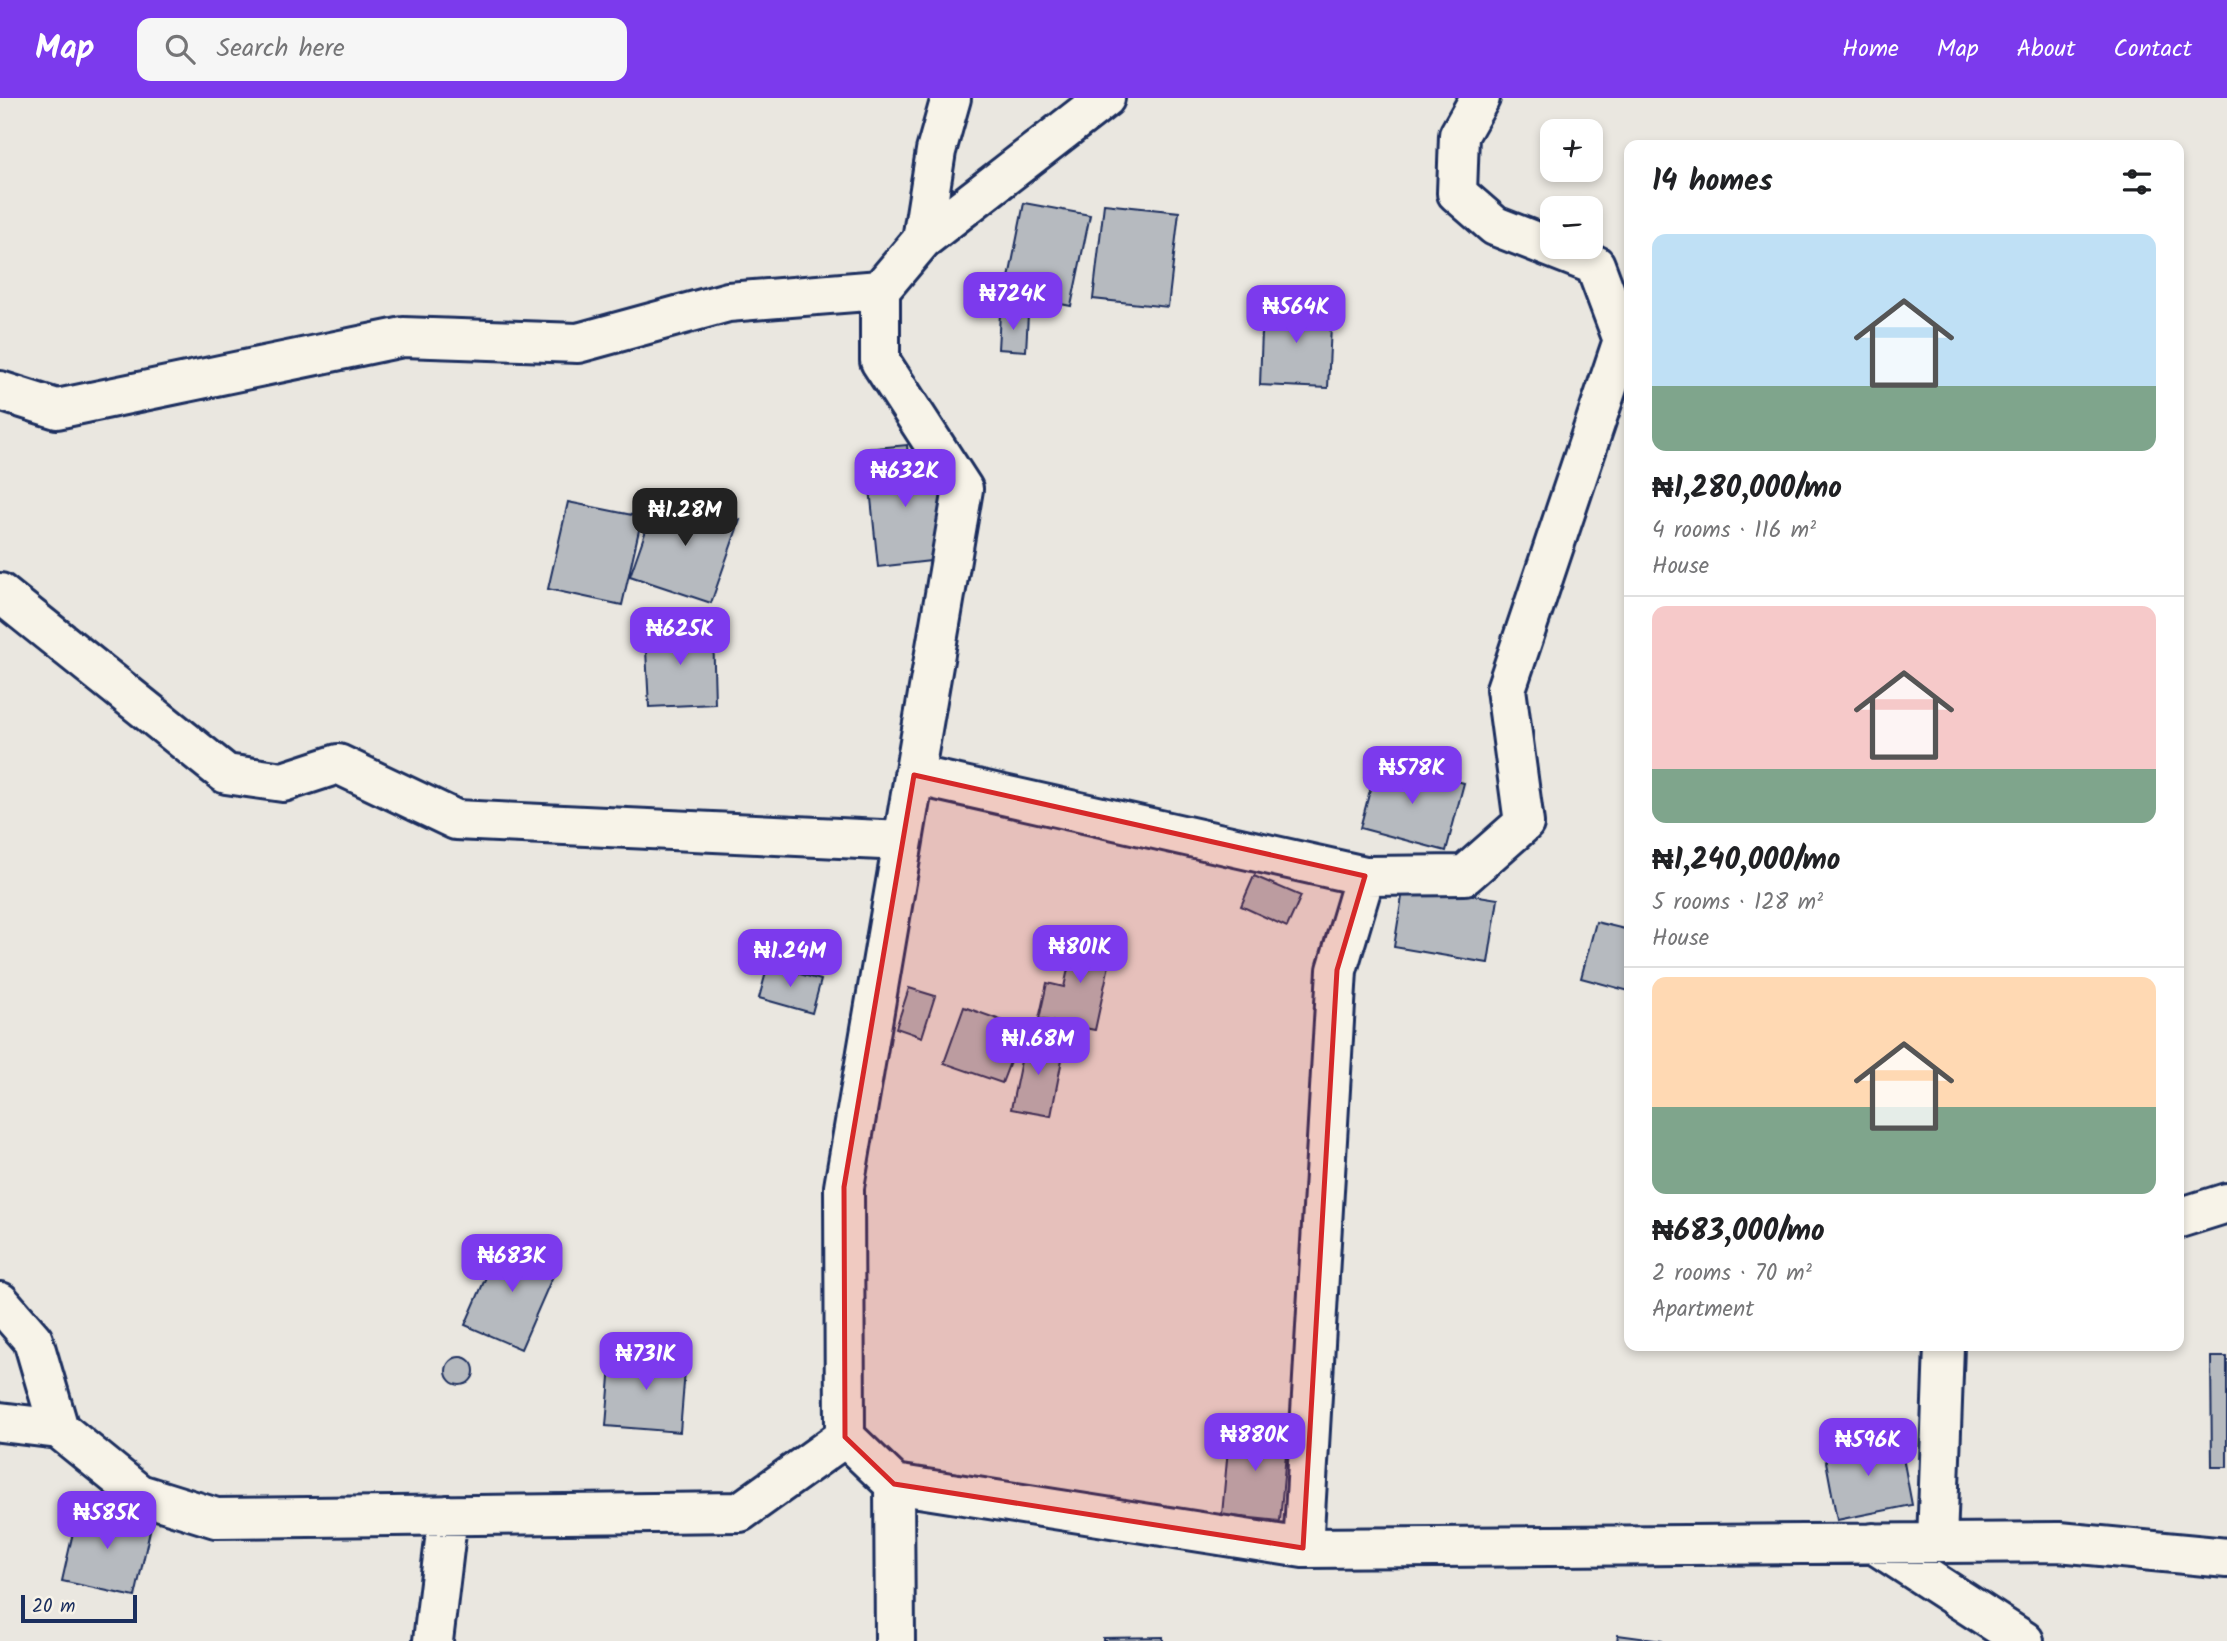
<!DOCTYPE html>
<html lang="en">
<head>
<meta charset="utf-8">
<style>
	:root { --surface:#fff; --page:#f6f6f6; --text:#202124; --muted:#757577; --line:#e0e0e0; --accent:#7c3aed }
	body { margin:0; font-family:Kalam,sans-serif; background:var(--page); color:var(--text); height:100vh; display:flex; flex-direction:column; font-size:26px; white-space:nowrap }
	* { box-sizing:border-box; margin:0 }
	p { font-size:23px; color:var(--muted) }
	.icon { flex:none; width:38px; height:38px; fill:none; stroke:currentColor; stroke-width:2; stroke-linecap:round; stroke-linejoin:round }
	.map { position:relative; flex:1; overflow:hidden }
	.side { position:absolute; left:1624px; top:42px; width:560px; height:1211px; display:flex; flex-direction:column; background:var(--surface); border-radius:14px; box-shadow:0 4px 10px #0003 }
	.side>* { flex:none }
	.buttons { position:absolute; left:1540px; top:21px; display:grid; gap:14px }
	.buttons a { display:grid; place-items:center; width:63px; height:63px; border-radius:14px; background:var(--surface); box-shadow:0 4px 10px #0003; font-size:35px }
	.scale { position:absolute; left:21px; bottom:18px; width:116px; box-sizing:border-box; padding-left:7px; border:4px solid #1b2f5e; border-top:0; font-size:19px; line-height:24px; white-space:nowrap; color:#1b2f5e; -webkit-text-stroke:5px #f7f3e8; paint-order:stroke }
	.price { position:absolute; translate:-50% -60px; padding:0 16px; border-radius:14px; background:var(--accent); color:#fff; font-size:23px; line-height:46px; filter:drop-shadow(0 2px 4px #0008) }
	.price::after { content:''; position:absolute; left:50%; top:42px; width:21px; height:16px; margin-left:-10px; background:inherit; clip-path:polygon(0 0,100% 0,50% 100%) }
	.price.selected { background:#222; color:#fff }
	ul { padding:0; list-style:none }
	li { display:grid; align-content:center; gap:14px; height:371px; padding:0 28px }
	li+li { border-top:2px solid var(--line) }
	li span { display:grid; place-items:center; height:217px; border-radius:14px; color:#555 }
	li>.icon { margin-inline-start:auto }
	span .icon { width:126px; height:126px; fill:#fffc; stroke-width:1 }
	li b { font-size:30px }
	h2 { display:flex; justify-content:space-between; align-items:center; height:84px; padding:0 28px; font-size:30px }
	header { display:flex; align-items:center; gap:42px; box-sizing:border-box; height:98px; padding:0 35px; background:var(--accent); color:#fff }
	header strong { font-size:33px }
	nav { display:flex; gap:38px; margin-inline-start:auto; font-size:24px }
	.search { width:490px; height:63px; background:var(--page); display:flex; align-items:center; gap:18px; box-sizing:border-box; padding:0 24px; border-radius:14px; color:var(--muted); font-size:26px }
	.map>svg:first-child { display:block }
	.building { fill:#b6babf; stroke:#1b2f5e; stroke-width:2 }
	.lines { fill:none; stroke-linecap:round; stroke-linejoin:round }
	.minor-casing { stroke:#1b2f5e; stroke-width:44 }
	.minor { stroke:#f7f3e8; stroke-width:38 }
	.marked { fill:#d62828; fill-opacity:0.2; stroke:#d62828; stroke-width:5; stroke-linejoin:round }
</style>
</head>
<body>
<header>
<strong>Map</strong>
<div class="search"><svg class="icon" aria-label="search" viewBox="0 0 24 24"><circle cx="10" cy="10" r="6"/><path d="M15 15l6 6"/></svg>Search here</div>
<nav><a>Home</a><a>Map</a><a>About</a><a>Contact</a></nav>
</header>
<div class="map">
<svg width="2227" height="1543" viewBox="0 0 2227 1543">
	<rect width="100%" height="100%" fill="#eae7e0"/>
	<filter id="ink" filterUnits="userSpaceOnUse"><feTurbulence type="fractalNoise" baseFrequency=".0143" numOctaves="2"/><feDisplacementMap in="SourceGraphic" scale="14" xChannelSelector="R" yChannelSelector="G"/><feConvolveMatrix kernelMatrix="1 2 1 2 8 2 1 2 1" color-interpolation-filters="sRGB"/></filter>
	<g filter="url(#ink)">
		<path class="building" d="M1024,105L1090,117L1071,208L1006,195Z
			M1104,106L1179,114L1168,209L1093,201Z
			M1263,205L1332,207L1328,290L1260,287Z
			M1000,215L1028,216L1026,253L998,251Z
			M907,347L909,370L938,374L948,461L878,469L866,351Z
			M659,395L740,422L711,505L630,478Z
			M568,404L642,419L622,507L548,491Z
			M713,530L715,606L649,609L645,533Z
			M1378,662L1464,685L1446,753L1360,730Z
			M1254,778L1301,798L1287,829L1241,808Z
			M1404,786L1498,801L1488,865L1394,849Z
			M1596,824L1629,832V893L1581,880Z
			M1076,835L1114,844L1095,932L1039,921L1047,885L1064,889Z
			M768,867L821,882L812,915L759,900Z
			M909,890L935,898L922,939L896,930Z
			M964,909L1023,930L1002,985L944,965Z
			M1026,939L1065,946L1051,1018L1011,1011Z
			M503,1140L559,1164L521,1251L465,1227Z
			M612,1254L686,1260L680,1334L606,1328Z
			M2211,1259H2227V1369H2212Z
			M446 1273a14 14 0 1 1 28 0a14 14 0 1 1-28 0Z
			M1230,1328L1288,1333L1280,1423L1222,1417Z
			M1899,1338L1912,1407L1837,1422L1824,1353Z
			M79,1408L152,1424L135,1499L62,1483Z
			M1618,1537L1662,1543H1617Z
			M1163,1539V1543H1103V1540Z"/>
		<g class="lines">
			<g class="minor-casing">
				<path id="minor" d="M922,142L1105,0
					M880,192V263L963,391L844,1089L845,1339L894,1386L895,1543
					M0,293L57,311L403,239L578,245L728,204L880,192L922,142L936,53L951,0
					M0,495L226,676L283,684L338,666L456,722L903,743
					M914,677L1365,778L1465,777L1524,725L1506,591L1623,242L1595,167L1495,128L1457,95L1459,37L1480,0
					M2179,1120L2227,1105
					M0,1204L33,1242L59,1331
					M0,1324L59,1331L139,1396L216,1420L740,1414L845,1339
					M894,1386L1303,1450L2059,1444L2227,1460
					M1937,1444L1944,1248
					M1873,1445L2024,1543
					M1303,1450L1337,872L1365,778
					M433,1543L448,1417"/>
			</g>
			<use href="#minor" class="minor"/>
		</g>
	</g>
	<path class="marked" d="M914,677L1365,778L1337,872L1303,1450L894,1386L845,1339L844,1089Z"/>
</svg>
<div class="buttons">
<a>+</a>
<a>−</a>
</div>
<div class="scale">20 m</div>
<b class="price" style="left:1013px;top:234px">₦724K</b>
<b class="price" style="left:1296px;top:247px">₦564K</b>
<b class="price" style="left:905px;top:411px">₦632K</b>
<b class="price selected" style="left:685px;top:450px">₦1.28M</b>
<b class="price" style="left:680px;top:569px">₦625K</b>
<b class="price" style="left:1412px;top:708px">₦578K</b>
<b class="price" style="left:1080px;top:887px">₦801K</b>
<b class="price" style="left:790px;top:891px">₦1.24M</b>
<b class="price" style="left:1038px;top:979px">₦1.68M</b>
<b class="price" style="left:512px;top:1196px">₦683K</b>
<b class="price" style="left:646px;top:1294px">₦731K</b>
<b class="price" style="left:1255px;top:1375px">₦880K</b>
<b class="price" style="left:1868px;top:1380px">₦596K</b>
<b class="price" style="left:107px;top:1453px">₦585K</b>
<section class="side">
<h2>14 homes<svg class="icon" aria-label="filters" viewBox="0 0 24 24"><path d="M4 7h16M4 17h16"/><circle cx="9" cy="7" r="2"/><circle cx="15" cy="17" r="2"/></svg></h2>
<ul>
<li><span style="background:linear-gradient(#bfe0f5 70%,#7fa58c 0)"><svg class="icon" aria-label="home" viewBox="0 0 24 24"><path d="M3 11l9-7 9 7M6 9v11h12V9"/></svg></span><div><b>₦1,280,000/mo</b><p>4 rooms · 116 m²</p><p>House</p></div></li>
<li><span style="background:linear-gradient(#f6c9c9 75%,#7fa58c 0)"><svg class="icon" aria-label="home" viewBox="0 0 24 24"><path d="M3 11l9-7 9 7M6 9v11h12V9"/></svg></span><div><b>₦1,240,000/mo</b><p>5 rooms · 128 m²</p><p>House</p></div></li>
<li><span style="background:linear-gradient(#ffd9b3 60%,#7fa58c 0)"><svg class="icon" aria-label="home" viewBox="0 0 24 24"><path d="M3 11l9-7 9 7M6 9v11h12V9"/></svg></span><div><b>₦683,000/mo</b><p>2 rooms · 70 m²</p><p>Apartment</p></div></li>
</ul>
</section>
</div>
</body>
</html>
